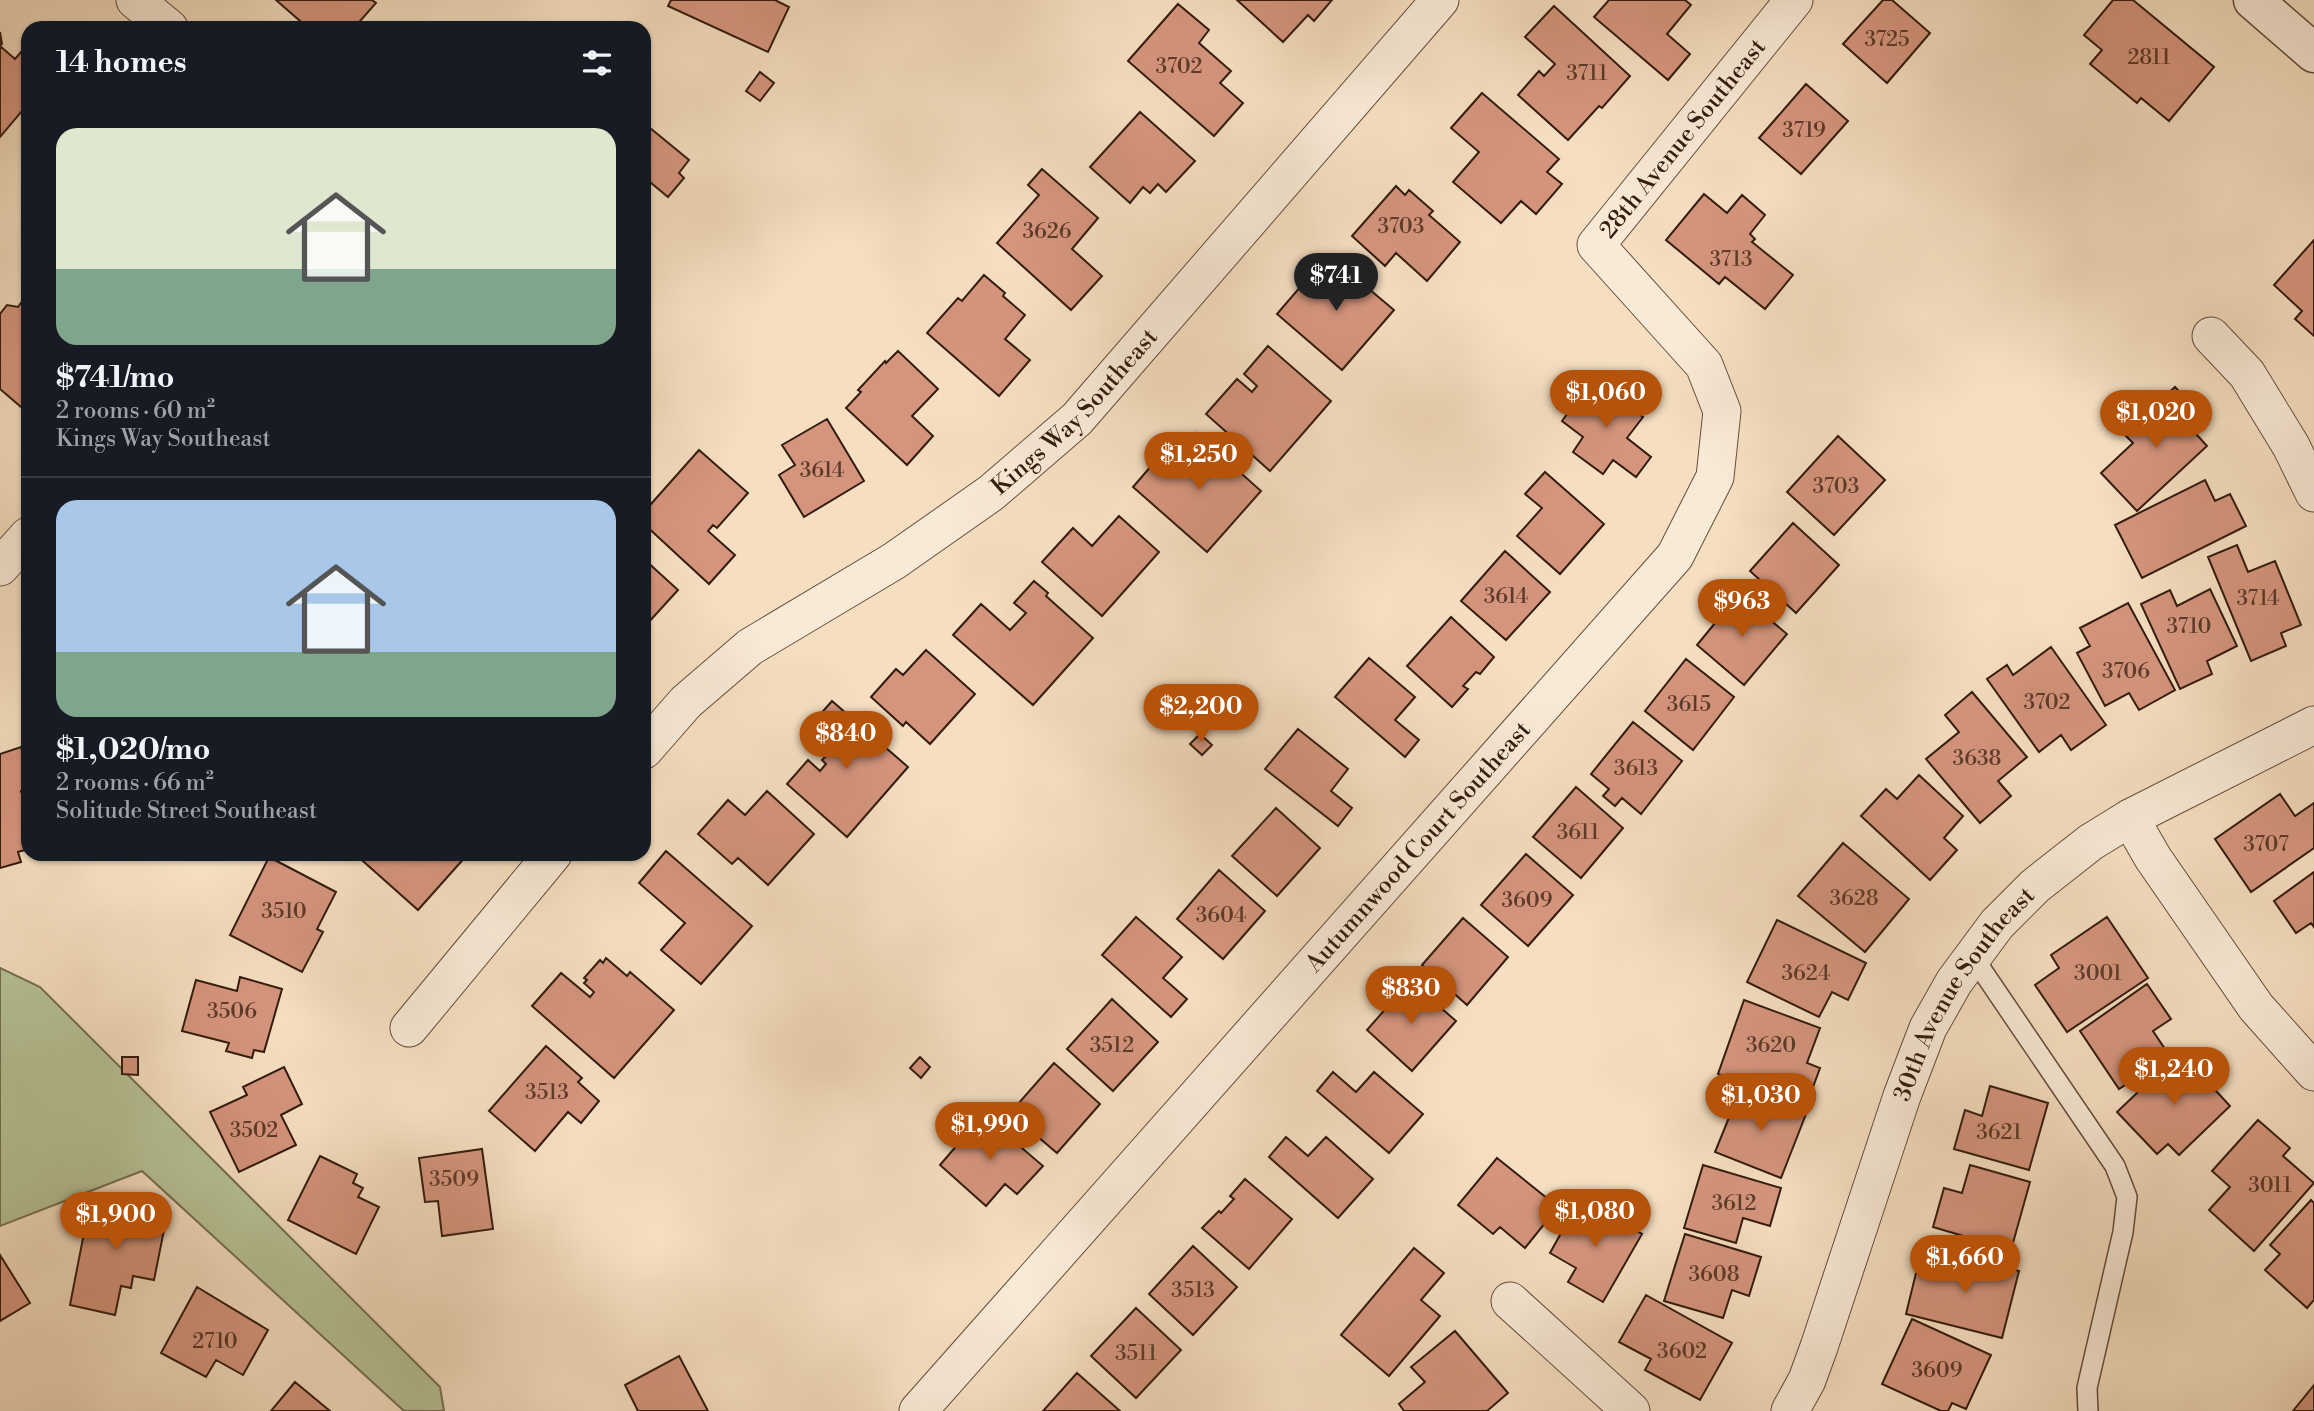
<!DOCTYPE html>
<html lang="en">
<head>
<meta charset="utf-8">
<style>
	:root { --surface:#171b24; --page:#20242c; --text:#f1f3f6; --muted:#9ea1a6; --line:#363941; --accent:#b45309 }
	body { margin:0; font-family:"Libre Bodoni",serif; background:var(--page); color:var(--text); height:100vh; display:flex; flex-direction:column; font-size:26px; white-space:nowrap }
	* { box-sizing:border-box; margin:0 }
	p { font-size:23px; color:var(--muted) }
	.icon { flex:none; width:38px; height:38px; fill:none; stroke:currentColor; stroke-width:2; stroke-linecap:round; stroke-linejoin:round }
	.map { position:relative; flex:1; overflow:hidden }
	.details { position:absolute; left:21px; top:21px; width:630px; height:840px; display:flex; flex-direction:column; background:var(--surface); border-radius:21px; box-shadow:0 2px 5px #0004 }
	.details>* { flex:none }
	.price { position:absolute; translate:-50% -60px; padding:0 16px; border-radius:24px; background:var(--accent); color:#fff; font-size:23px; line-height:46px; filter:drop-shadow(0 2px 4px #0008) }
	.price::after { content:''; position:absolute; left:50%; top:42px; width:21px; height:16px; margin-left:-10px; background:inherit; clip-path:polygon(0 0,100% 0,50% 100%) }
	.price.selected { background:#222; color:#fff }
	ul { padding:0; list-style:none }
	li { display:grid; align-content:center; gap:14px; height:371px; padding:0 35px }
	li+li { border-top:2px solid var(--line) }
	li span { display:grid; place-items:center; height:217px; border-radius:21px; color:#555 }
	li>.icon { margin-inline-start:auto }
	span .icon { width:126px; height:126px; fill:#fffc; stroke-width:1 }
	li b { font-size:30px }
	h2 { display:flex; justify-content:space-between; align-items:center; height:84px; padding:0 35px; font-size:30px }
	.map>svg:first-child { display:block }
	.green { fill:#b7c397; stroke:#757052; stroke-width:2 }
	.building { fill:#d5957d; stroke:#331c0e; stroke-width:2 }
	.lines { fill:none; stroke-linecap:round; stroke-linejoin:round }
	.service-casing { stroke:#644d3b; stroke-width:22 }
	.minor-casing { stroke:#644d3b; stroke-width:39 }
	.tertiary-casing { stroke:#644d3b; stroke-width:41 }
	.service { stroke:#f9ead7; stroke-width:19 }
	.minor { stroke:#f9ead7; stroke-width:37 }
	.tertiary { stroke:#f9ead7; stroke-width:38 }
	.labels { text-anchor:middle; stroke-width:7; stroke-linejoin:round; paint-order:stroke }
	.number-label { font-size:21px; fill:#5c3a2a }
	.street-label { font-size:24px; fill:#331c0e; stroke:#f9ead7 }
</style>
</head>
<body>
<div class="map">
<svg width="2314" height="1411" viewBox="0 0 2314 1411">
	<rect width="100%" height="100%" fill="#f6dfc1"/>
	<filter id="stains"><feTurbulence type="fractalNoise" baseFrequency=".00286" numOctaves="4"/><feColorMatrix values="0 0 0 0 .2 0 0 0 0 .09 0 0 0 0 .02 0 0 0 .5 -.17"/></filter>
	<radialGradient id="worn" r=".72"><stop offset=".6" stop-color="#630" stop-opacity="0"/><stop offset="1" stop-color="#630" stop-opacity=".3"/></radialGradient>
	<path class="green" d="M0,968L40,987L440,1387L444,1411H404L142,1171L0,1226Z"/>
	<path class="building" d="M276,0H372L376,3L354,28H297L296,27L300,21Z
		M671,0H775L789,7L768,52L668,6Z
		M1237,0H1332L1314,21L1308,15L1283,42Z
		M1609,0H1685L1691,5L1667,34L1690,54L1668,80L1594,17Z
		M1883,0H1892L1930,33L1887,83L1843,44Z
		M2113,0H2133L2214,67L2169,121L2141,98L2137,103L2090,64L2102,50L2084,35Z
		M1178,4L1209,30L1199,43L1231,71L1220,83L1243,103L1214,136L1128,61Z
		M1554,6L1630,76L1602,108L1599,106L1568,140L1518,95L1539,71L1544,76L1555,64L1525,37Z
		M455,23L457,28H439Z
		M0,32L2,44L0,46L15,59L28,44V104L0,137Z
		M760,72L774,83L760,101L746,91Z
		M1806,84L1848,121L1801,174L1759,138Z
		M1482,93L1559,159L1547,172L1562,184L1536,214L1521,201L1501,223L1453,182L1479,152L1451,128Z
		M1140,112L1195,161L1166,192L1158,184L1150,193L1143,187L1130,203L1090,167Z
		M644,123L689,160L679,173L684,178L668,197L644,177Z
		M1042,169L1098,218L1072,249L1102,276L1071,310L997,243L1039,195L1028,185Z
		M1396,186L1405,195L1409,190L1433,211L1429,215L1460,242L1427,281L1396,253L1385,266L1352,236Z
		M1704,194L1727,213L1742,195L1765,215L1750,234L1755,239L1752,242L1793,275L1765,309L1725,277L1719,284L1666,240Z
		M2314,240V336L2295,319L2302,311L2274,285Z
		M1331,257L1394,310L1342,370L1277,314L1307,279L1311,282Z
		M984,275L1005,293L1003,296L1025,315L1005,339L1030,360L999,396L927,333L958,298L962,301Z
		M26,296L28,298V413L0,389V314L7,305L18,307Z
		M1268,346L1331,401L1270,471L1206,414L1237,379L1252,392L1257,386L1244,374Z
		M898,351L938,389L912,416L933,436L907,465L846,408L861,392L858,390L885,361L886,363Z
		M1593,379L1643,417L1627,438L1651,457L1636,477L1613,460L1603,474L1573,452L1583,437L1562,421Z
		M2175,387L2199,413L2187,424L2207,446L2137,511L2101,473L2133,443L2124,434Z
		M827,419L864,481L804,517L779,475L795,465L782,445Z
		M1196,433L1261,491L1207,552L1133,487L1159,457L1175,470L1183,461L1177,456Z
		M1838,436L1885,480L1834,535L1787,492Z
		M699,450L748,493L717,528L713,525L708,531L735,555L709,584L644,524V498L651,504Z
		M1545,472L1604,524L1560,574L1517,536L1542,508L1525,494Z
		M2205,480L2215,501L2230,494L2246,526L2142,578L2115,525Z
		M1119,516L1159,552L1102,616L1042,562L1073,528L1092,546Z
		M1793,523L1839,565L1796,613L1750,571Z
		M2237,545L2248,572L2275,561L2301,625L2281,633L2286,646L2251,661L2208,557Z
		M1505,551L1550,592L1506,640L1461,601Z
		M644,559L678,590L647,624L649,626L644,632Z
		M1034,581L1048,593L1046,596L1093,638L1033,705L953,635L981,604L1010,630L1026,613L1014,603Z
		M2210,589L2237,646L2207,661L2212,674L2180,689L2141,604L2170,590L2177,606Z
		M1739,594L1787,634L1744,685L1697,645Z
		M2128,603L2175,690L2139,710L2129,693L2105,706L2077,653L2090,646L2080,628Z
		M1451,617L1494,657L1480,674L1476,672L1463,686L1468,689L1452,707L1407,666Z
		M2051,647L2106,725L2071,750L2061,735L2039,752L1987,679L2007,665L2013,675Z
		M926,650L975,694L930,744L906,722L903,726L871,697L896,669L903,675Z
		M1369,658L1415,697L1395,720L1419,740L1405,757L1335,697Z
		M1686,659L1734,697L1693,750L1645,711Z
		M1972,692L2027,757L1998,781L2011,796L1980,823L1926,759L1959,732L1945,715Z
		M832,701L908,767L847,837L787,784L808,760L820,771L826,764L822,760L828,754L804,733Z
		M1633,722L1682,761L1641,814L1622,798L1615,806L1603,796L1609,789L1591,774Z
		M1298,729L1348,769L1331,791L1352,808L1338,826L1265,769Z
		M1200,734L1212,745L1202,755L1190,744Z
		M21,747L28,771V789L21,791L28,815V849L18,852L21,862L0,868V754Z
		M1919,775L1963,816L1944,838L1957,850L1930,880L1861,816L1886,789L1897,799Z
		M1576,787L1623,828L1581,878L1533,837Z
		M767,791L814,834L768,885L738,858L732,864L698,834L728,800L745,815Z
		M2280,794L2295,816L2314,803V848L2251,892L2215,839Z
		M1276,808L1320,848L1277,896L1232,856Z
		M1843,843L1909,899L1865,952L1798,896Z
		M666,851L752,926L701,984L661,950L685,923L639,883Z
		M355,854H467V855L418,910Z
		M1526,854L1573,895L1528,946L1481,905Z
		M269,857L336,892L317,929L323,932L302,972L230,935Z
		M1219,870L1265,911L1223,959L1177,919Z
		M2314,872V927L2311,923L2296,933L2274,901Z
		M1136,917L1182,957L1163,978L1187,999L1171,1017L1102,955Z
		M2107,917L2148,978L2067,1032L2035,985L2059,968L2051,955Z
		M1463,918L1508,957L1467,1005L1422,965Z
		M1777,920L1866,963L1848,1000L1832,992L1819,1017L1747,982Z
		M606,958L627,976L630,972L674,1010L614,1078L532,1006L561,973L590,997L594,992L584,983L587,980L584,978L600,960L603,963Z
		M240,977L282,989L264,1052L254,1050L252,1058L226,1051L229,1043L182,1031L196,980L237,991Z
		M1410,981L1456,1021L1412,1071L1367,1030Z
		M2147,984L2171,1019L2153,1031L2169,1055L2119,1089L2080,1031Z
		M1112,999L1158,1042L1113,1091L1067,1049Z
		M1744,1000L1820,1028L1807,1063L1820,1068L1806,1106L1718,1074Z
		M546,1046L582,1078L578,1082L599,1101L581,1123L568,1112L535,1151L489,1111Z
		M2180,1052L2230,1106L2179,1155L2168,1144L2157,1154L2117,1112Z
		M122,1057H138V1075L122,1074Z
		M920,1057L930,1067L921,1078L910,1068Z
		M1054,1063L1100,1104L1057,1153L1010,1113Z
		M284,1067L302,1104L281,1115L296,1145L239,1172L210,1112L247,1095L243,1087Z
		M1333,1072L1356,1092L1374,1072L1423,1114L1389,1153L1317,1091Z
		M1990,1086L2048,1103L2029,1170L1954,1149L1965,1110L1982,1116Z
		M1741,1088L1806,1114L1781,1178L1715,1152Z
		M983,1115L1043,1166L1017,1194L1005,1184L986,1206L940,1165Z
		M2258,1120L2290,1148L2283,1156L2314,1183L2254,1251L2209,1210L2230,1187L2212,1171Z
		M1286,1137L1308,1156L1326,1137L1373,1179L1338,1218L1269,1157Z
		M482,1149L493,1229L442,1236L438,1201L425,1202L419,1158Z
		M320,1156L357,1174L353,1183L363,1188L358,1197L379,1207L356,1254L288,1220Z
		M1497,1158L1558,1207L1525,1248L1500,1227L1493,1234L1458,1205Z
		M1703,1165L1781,1188L1770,1226L1743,1218L1736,1243L1684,1228Z
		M1970,1165L2030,1182L2011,1250L1933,1227L1944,1188L1962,1193Z
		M1245,1179L1292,1219L1249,1269L1202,1228L1219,1211L1221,1213L1234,1199L1230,1196Z
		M91,1197L168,1210L154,1280L133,1276L131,1288L121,1286L115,1315L70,1305Z
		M1580,1199L1642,1234L1603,1302L1568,1282L1576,1268L1550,1253Z
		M2311,1200L2314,1203V1300L2307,1308L2265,1270L2280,1254L2270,1245Z
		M1685,1234L1761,1257L1749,1296L1732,1290L1723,1318L1664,1301Z
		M1193,1246L1237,1287L1193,1335L1149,1294Z
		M1414,1248L1444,1273L1421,1300L1440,1316L1389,1376L1341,1335Z
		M1941,1252L2019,1271L2002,1338L1906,1314L1916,1273L1934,1278Z
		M0,1255L30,1303L0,1321Z
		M197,1287L268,1330L243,1375L216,1360L206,1377L161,1353Z
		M1646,1295L1732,1343L1700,1400L1645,1370L1651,1359L1619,1342Z
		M1136,1308L1181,1350L1136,1398L1091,1356Z
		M1912,1319L1991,1355L1966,1409L1952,1403L1948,1411H1941L1882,1384Z
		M1455,1331L1508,1393L1487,1411H1404L1399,1404L1425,1382L1411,1367Z
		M679,1356L708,1411H638L625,1385Z
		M1077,1373L1120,1411H1043Z
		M295,1382L330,1411H271Z
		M2314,1385V1411H2293Z"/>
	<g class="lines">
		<g class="service-casing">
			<path id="service" d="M1973,957L2115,1166L2127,1197L2123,1232L2087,1388L2088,1411"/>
		</g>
		<g class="minor-casing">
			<g id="minor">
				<path d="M135,0L169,28"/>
				<path d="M2211,336L2247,374L2291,446L2314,493"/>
				<path d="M0,567L28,536"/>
				<path id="s1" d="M644,750L686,702L750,647L894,561L991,493L1077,419L1440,0"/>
				<path d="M2130,818L2153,858L2256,1007L2314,1072"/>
				<path d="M409,1028L553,854"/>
				<path d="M1510,1301L1631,1411"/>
				<path id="s2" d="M918,1411L1675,556L1715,477L1722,411L1704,365L1596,245L1794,0"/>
				<path id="s3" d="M1790,1411L1807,1380L1819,1347L1902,1096L1928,1028L1954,982L1997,924L2035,886L2091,842L2130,818L2314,725"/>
			</g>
		</g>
		<g class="tertiary-casing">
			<path id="tertiary" d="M2253,0L2314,53"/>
		</g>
		<use href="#service" class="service"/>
		<use href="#minor" class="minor"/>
		<use href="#tertiary" class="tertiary"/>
	</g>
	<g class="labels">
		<g class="number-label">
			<text x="1887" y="46">3725</text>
			<text x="2149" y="64">2811</text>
			<text x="1179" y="73">3702</text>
			<text x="1587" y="80">3711</text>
			<text x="1804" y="137">3719</text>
			<text x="1401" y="233">3703</text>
			<text x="1047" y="238">3626</text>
			<text x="1731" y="266">3713</text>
			<text x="822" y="477">3614</text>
			<text x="1836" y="493">3703</text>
			<text x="1506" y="603">3614</text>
			<text x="2258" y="605">3714</text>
			<text x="2189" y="633">3710</text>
			<text x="2126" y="678">3706</text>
			<text x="2047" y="709">3702</text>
			<text x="1689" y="711">3615</text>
			<text x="1977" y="765">3638</text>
			<text x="1636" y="775">3613</text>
			<text x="1578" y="839">3611</text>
			<text x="2266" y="851">3707</text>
			<text x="1854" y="905">3628</text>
			<text x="1527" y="907">3609</text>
			<text x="284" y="918">3510</text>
			<text x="1221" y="922">3604</text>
			<text x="1806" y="980">3624</text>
			<text x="2098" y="980">3001</text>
			<text x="232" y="1018">3506</text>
			<text x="1112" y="1052">3512</text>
			<text x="1771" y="1052">3620</text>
			<text x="547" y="1099">3513</text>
			<text x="254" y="1137">3502</text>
			<text x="1999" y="1139">3621</text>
			<text x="454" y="1186">3509</text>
			<text x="2270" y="1192">3011</text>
			<text x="1734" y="1210">3612</text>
			<text x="1714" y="1281">3608</text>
			<text x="1193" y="1297">3513</text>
			<text x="215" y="1348">2710</text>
			<text x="1682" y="1358">3602</text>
			<text x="1136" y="1360">3511</text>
			<text x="1937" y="1377">3609</text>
		</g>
		<g class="street-label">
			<text dy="8" stroke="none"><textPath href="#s2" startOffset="1645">28th Avenue Southeast</textPath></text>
			<text dy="8" stroke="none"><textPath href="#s1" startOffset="551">Kings Way Southeast</textPath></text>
			<text dy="8" stroke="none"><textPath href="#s2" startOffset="754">Autumnwood Court Southeast</textPath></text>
			<text dy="8" stroke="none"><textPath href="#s3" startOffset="455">30th Avenue Southeast</textPath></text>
		</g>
	</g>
	<rect width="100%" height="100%" filter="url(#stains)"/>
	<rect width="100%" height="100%" fill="url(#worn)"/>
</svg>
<b class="price selected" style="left:1336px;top:313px">$741</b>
<b class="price" style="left:1606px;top:430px">$1,060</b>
<b class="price" style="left:2156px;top:450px">$1,020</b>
<b class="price" style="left:1199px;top:492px">$1,250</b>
<b class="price" style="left:1742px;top:639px">$963</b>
<b class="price" style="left:1201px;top:744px">$2,200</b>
<b class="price" style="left:846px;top:771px">$840</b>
<b class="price" style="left:1411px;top:1026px">$830</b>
<b class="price" style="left:2174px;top:1107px">$1,240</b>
<b class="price" style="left:1761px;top:1133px">$1,030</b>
<b class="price" style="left:990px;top:1162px">$1,990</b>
<b class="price" style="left:1595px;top:1249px">$1,080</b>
<b class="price" style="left:116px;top:1252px">$1,900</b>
<b class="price" style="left:1965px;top:1295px">$1,660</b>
<section class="details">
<h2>14 homes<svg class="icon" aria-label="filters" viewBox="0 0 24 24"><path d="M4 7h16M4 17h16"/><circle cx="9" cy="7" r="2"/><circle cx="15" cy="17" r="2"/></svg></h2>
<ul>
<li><span style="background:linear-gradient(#dfe7d0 65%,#7fa58c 0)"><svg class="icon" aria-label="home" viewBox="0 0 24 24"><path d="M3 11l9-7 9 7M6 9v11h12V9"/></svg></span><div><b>$741/mo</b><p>2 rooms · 60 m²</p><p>Kings Way Southeast</p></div></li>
<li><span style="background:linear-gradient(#a9c7e8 70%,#7fa58c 0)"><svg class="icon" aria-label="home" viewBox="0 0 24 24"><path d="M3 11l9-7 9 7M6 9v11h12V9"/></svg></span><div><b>$1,020/mo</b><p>2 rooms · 66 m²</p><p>Solitude Street Southeast</p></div></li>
</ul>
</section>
</div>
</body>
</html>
